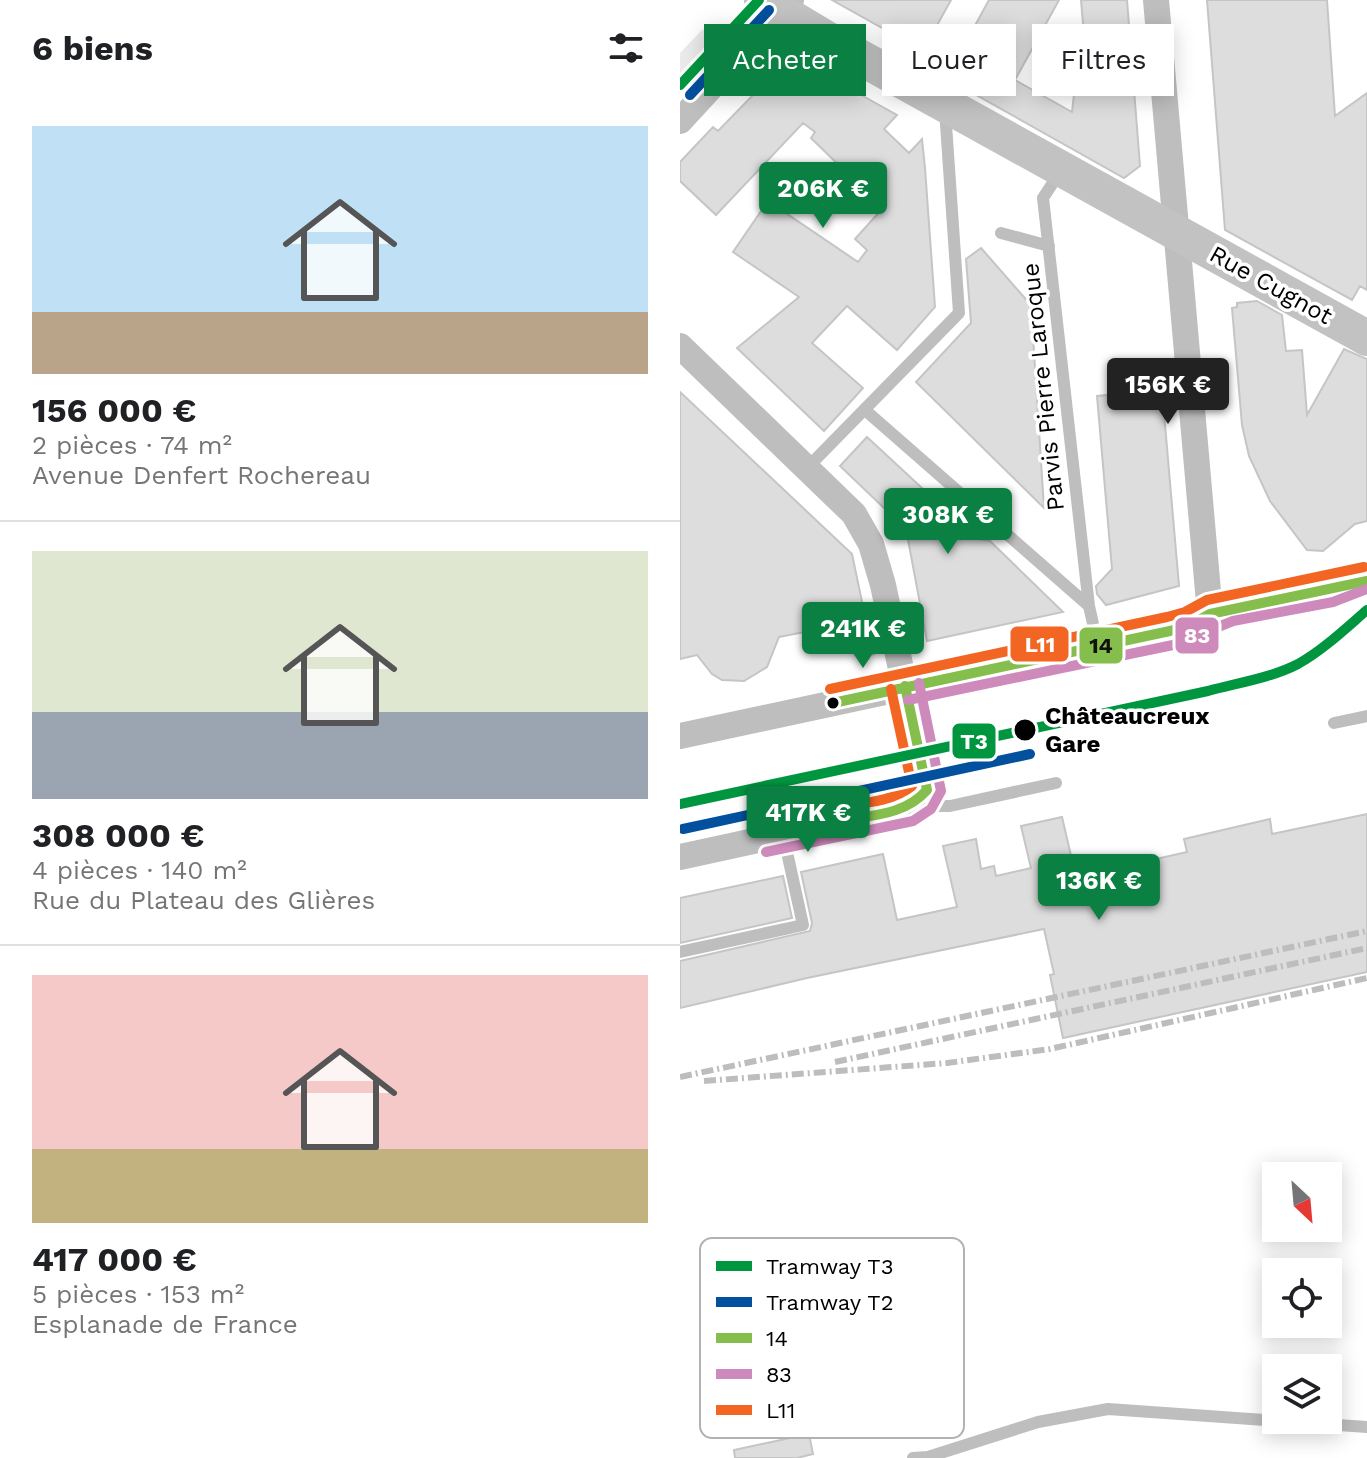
<!DOCTYPE html>
<html lang="fr">
<head>
<meta charset="utf-8">
<style>
	:root { --surface:#fff; --page:#f2f2f2; --text:#202124; --muted:#757577; --line:#e0e0e0; --accent:#0b8043 }
	body { margin:0; font-family:"Work Sans",sans-serif; background:var(--page); color:var(--text); height:100vh; display:flex; flex-direction:column; font-size:30px; white-space:nowrap }
	* { box-sizing:border-box; margin:0 }
	p { font-size:26px; color:var(--muted) }
	.icon { flex:none; width:44px; height:44px; fill:none; stroke:currentColor; stroke-width:2; stroke-linecap:round; stroke-linejoin:round }
	.map { position:relative; flex:1; overflow:hidden }
	.details { display:flex; flex-direction:column; background:var(--surface); width:680px }
	.details>* { flex:none }
	.top-card { position:absolute; left:24px; top:24px; width:542px; height:72px; display:flex; gap:16px }
	.needle { width:52px; rotate:154deg }
	.tools { position:absolute; left:582px; top:1162px; display:grid; gap:16px }
	.tools a { display:grid; place-items:center; width:80px; height:80px; border-radius:0px; background:var(--surface); box-shadow:0 4px 20px #0003; font-size:40px }
	.price { position:absolute; translate:-50% -68px; padding:0 18px; border-radius:8px; background:var(--accent); color:#fff; font-size:26px; line-height:52px; filter:drop-shadow(0 2px 4px #0008) }
	.price::after { content:''; position:absolute; left:50%; top:48px; width:24px; height:18px; margin-left:-12px; background:inherit; clip-path:polygon(0 0,100% 0,50% 100%) }
	.price.current { background:#222; color:#fff }
	ul { padding:0; list-style:none }
	li { display:grid; align-content:center; gap:16px; height:424px; padding:0 32px }
	li+li { border-top:2px solid var(--line) }
	li span { display:grid; place-items:center; height:248px; border-radius:0px; color:#555 }
	li>.icon { margin-inline-start:auto }
	span .icon { width:144px; height:144px; fill:#fffc; stroke-width:1 }
	li b { font-size:34px }
	h2 { display:flex; justify-content:space-between; align-items:center; height:96px; padding:0 32px; font-size:34px }
	.tag { padding:0 28px; border-radius:0px; background:var(--surface); box-shadow:0 4px 20px #0003; font-size:28px; line-height:72px }
	.tag.current { background:var(--accent); color:#fff }
	main { display:flex; flex:1; min-height:0 }
	.map>svg:first-child { display:block }
	.green { fill:#eaeaea }
	.building { fill:#ddd; stroke:#c5c5c5; stroke-width:2 }
	.lines { fill:none; stroke-linecap:round; stroke-linejoin:round }
	.lane { stroke:#bebebe; stroke-width:12 }
	.street { stroke:#bebebe; stroke-width:26 }
	.secondary { stroke:#c2c2c2; stroke-width:36 }
	.rail { stroke:#bdbdbd; stroke-width:6; stroke-dasharray:12 4 2 4; stroke-linecap:butt }
	.bus-1-casing { stroke:#fff; stroke-width:16 }
	.bus-2-casing { stroke:#fff; stroke-width:16 }
	.bus-3-casing { stroke:#fff; stroke-width:16 }
	.bus-1 { stroke:#85be4c; stroke-width:10 }
	.bus-2 { stroke:#ce8abb; stroke-width:10 }
	.bus-3 { stroke:#f26522; stroke-width:10 }
	.tram-1-casing { stroke:#fff; stroke-width:16 }
	.tram-2-casing { stroke:#fff; stroke-width:16 }
	.tram-1 { stroke:#009640; stroke-width:10 }
	.tram-2 { stroke:#02509e; stroke-width:10 }
	.bus-dot { fill:#000; stroke:#fff; stroke-width:3 }
	.labels { text-anchor:middle; stroke-width:7; stroke-linejoin:round; paint-order:stroke }
	.street-label { font-size:24px; fill:#000; stroke:#fff }
	.stop-label { font-size:24px; font-weight:bold; fill:#000; stroke:#fff; text-anchor:start }
	.key { fill:#fff; stroke:#b2b2b2; stroke-width:2 }
	.key-label { font-size:22px; fill:#000 }
	.line-badge { stroke:#fff; stroke-width:3 }
	.badge-label { font-size:22px; text-anchor:middle; font-weight:bold; fill:#fff }
	.pale-badge-label { font-size:22px; text-anchor:middle; font-weight:bold; fill:#111 }
</style>
</head>
<body>
<main>
<section class="details">
<h2>6 biens<svg class="icon" aria-label="filters" viewBox="0 0 24 24"><path d="M4 7h16M4 17h16"/><circle cx="9" cy="7" r="2"/><circle cx="15" cy="17" r="2"/></svg></h2>
<ul>
<li><span style="background:linear-gradient(#bfe0f5 75%,#b9a48a 0)"><svg class="icon" aria-label="home" viewBox="0 0 24 24"><path d="M3 11l9-7 9 7M6 9v11h12V9"/></svg></span><div><b>156 000 €</b><p>2 pièces · 74 m²</p><p>Avenue Denfert Rochereau</p></div></li>
<li><span style="background:linear-gradient(#dfe7d0 65%,#9aa5b1 0)"><svg class="icon" aria-label="home" viewBox="0 0 24 24"><path d="M3 11l9-7 9 7M6 9v11h12V9"/></svg></span><div><b>308 000 €</b><p>4 pièces · 140 m²</p><p>Rue du Plateau des Glières</p></div></li>
<li><span style="background:linear-gradient(#f6c9c9 70%,#c2b280 0)"><svg class="icon" aria-label="home" viewBox="0 0 24 24"><path d="M3 11l9-7 9 7M6 9v11h12V9"/></svg></span><div><b>417 000 €</b><p>5 pièces · 153 m²</p><p>Esplanade de France</p></div></li>
</ul>
</section>
<div class="map">
<svg width="687" height="1458" viewBox="0 0 687 1458">
	<rect width="100%" height="100%" fill="#fff"/>
	<path class="green" d="M23,29L43,45L0,91V53Z"/>
	<path class="building" d="M152,0H271L243,51Z
		M309,0H379L335,80L392,112L394,94L409,93L401,0H447L460,166L444,178L266,78Z
		M527,0H647L655,116L687,93V290L680,286L672,300L545,230Z
		M111,56L217,115L204,129L229,153L242,139L245,168L255,307L217,350L167,306L132,343L183,388L144,431L57,348L119,297L53,252L88,201L178,262L187,250L175,239L203,208L131,138L135,132L123,123L36,215L0,181V162L33,127L38,131Z
		M301,248L351,305L364,508L236,382L291,323L286,259Z
		M577,301L602,315L606,351L622,350L627,415L664,349L687,359V521L675,524L643,551L627,550L590,501L569,456L562,425L552,308L557,307V303Z
		M482,390L499,586L426,605L417,594L416,586L432,569L417,396Z
		M0,392L172,554L193,654L135,630L99,637L87,667L64,681L42,680L32,674L17,655L0,659Z
		M187,437L297,539L310,541L383,612L247,641L226,529L160,466Z
		M687,814V972L383,1038L370,975L374,974L364,929L127,978L0,1008V961L130,931L132,923L121,872L203,854L217,920L277,907L263,846L296,839L301,869L314,866L316,876L351,868L341,826L382,817L396,877L507,852L504,839L590,819L592,834Z
		M103,876L112,918L0,943V898Z
		M129,1434L133,1454L117,1458H55L54,1450Z"/>
	<g class="lines">
		<path class="lane" d="M380,172L363,198L409,606L418,646
			M321,233L369,246
			M185,410L409,606
			M127,468L279,313L265,110
			M654,723L687,716
			M237,806H270L376,783
			M0,952L123,925L103,834
			M233,1458L248,1457L358,1422L428,1409L687,1427"/>
		<path class="street" d="M476,0L530,614
			M0,121L111,0
			M0,346L174,514L191,544L203,585L247,790L241,800L230,807L0,857
			M0,736L490,631L510,625L530,614L687,581"/>
		<path class="secondary" d="M82,0L145,38L687,338"/>
		<path class="rail" d="M155,1062L687,948
			M0,1077L687,931
			M24,1081L267,1063L370,1049L687,978"/>
		<g class="bus-1-casing">
			<path id="bus-1" d="M153,703L490,631L510,625L530,614L687,581
				M161,821C192,815 225,815 247,790L225,686"/>
		</g>
		<g class="bus-2-casing">
			<path id="bus-2" d="M228,700L493,645L553,621L653,602L687,589
				M86,852L233,821L251,809L261,791L239,683"/>
		</g>
		<g class="bus-3-casing">
			<path id="bus-3" d="M150,689L487,617L505,612L527,600L684,567
				M158,807C183,803 212,802 232,786L211,689"/>
		</g>
		<use href="#bus-1" class="bus-1"/>
		<use href="#bus-2" class="bus-2"/>
		<use href="#bus-3" class="bus-3"/>
		<g class="tram-1-casing">
			<path id="tram-1" d="M0,85L79,0
				M0,804L528,691C557,683 591,678 618,664C643,650 665,629 687,610"/>
		</g>
		<g class="tram-2-casing">
			<path id="tram-2" d="M10,95L89,10
				M3,829L350,754"/>
		</g>
		<use href="#tram-1" class="tram-1"/>
		<use href="#tram-2" class="tram-2"/>
	</g>
	<g class="bus-dot">
		<circle cx="153" cy="703" r="7"/>
		<circle cx="345" cy="730" r="12"/>
	</g>
	<g class="labels">
		<g class="street-label">
			<text transform="translate(591 285) rotate(29)" y="8">Rue Cugnot</text>
			<text transform="translate(363 387) rotate(-96)" y="8">Parvis Pierre Laroque</text>
		</g>
		<g class="stop-label">
			<text x="365" y="724">Châteaucreux<tspan x="365" dy="28">Gare</tspan></text>
		</g>
	</g>
	<rect x="20" y="1238" width="264" height="200" rx="12" class="key"/>
	<rect x="36" y="1261" width="36" height="10" fill="#009640"/>
	<rect x="36" y="1297" width="36" height="10" fill="#02509e"/>
	<rect x="36" y="1333" width="36" height="10" fill="#85be4c"/>
	<rect x="36" y="1369" width="36" height="10" fill="#ce8abb"/>
	<rect x="36" y="1405" width="36" height="10" fill="#f26522"/>
	<g class="key-label">
		<text x="86" y="1274">Tramway T3</text>
		<text x="86" y="1310">Tramway T2</text>
		<text x="86" y="1346">14</text>
		<text x="86" y="1382">83</text>
		<text x="86" y="1418">L11</text>
	</g>
	<g class="line-badge">
		<rect x="494" y="616" width="46" height="39" rx="8" fill="#ce8abb"/>
		<rect x="329" y="625" width="61" height="38" rx="8" fill="#f26522"/>
		<rect x="398" y="626" width="46" height="39" rx="8" fill="#85be4c"/>
		<rect x="271" y="722" width="46" height="38" rx="8" fill="#009640"/>
	</g>
	<g class="badge-label">
		<text x="517" y="643">83</text>
		<text x="360" y="652">L11</text>
		<text x="294" y="749">T3</text>
	</g>
	<g class="pale-badge-label">
		<text x="421" y="653">14</text>
	</g>
</svg>
<div class="tools">
<a><svg class="needle" viewBox="-14 -14 28 28"><path d="M0-13l5 13h-10z" fill="#e53935"/><path d="M0 13l5-13h-10z" fill="#757577"/></svg></a>
<a><svg class="icon" aria-label="locate" viewBox="0 0 24 24"><circle cx="12" cy="12" r="6"/><path d="M12 2v4M12 18v4M2 12h4M18 12h4"/></svg></a>
<a><svg class="icon" aria-label="layers" viewBox="0 0 24 24"><path d="M12 4l9 5-9 5-9-5zM3 14l9 5 9-5"/></svg></a>
</div>
<b class="price" style="left:143px;top:230px">206K €</b>
<b class="price current" style="left:488px;top:426px">156K €</b>
<b class="price" style="left:268px;top:556px">308K €</b>
<b class="price" style="left:183px;top:670px">241K €</b>
<b class="price" style="left:128px;top:854px">417K €</b>
<b class="price" style="left:419px;top:922px">136K €</b>
<div class="top-card">
<a class="tag current">Acheter</a>
<a class="tag">Louer</a>
<a class="tag">Filtres</a>
</div>
</div>
</main>
</body>
</html>
